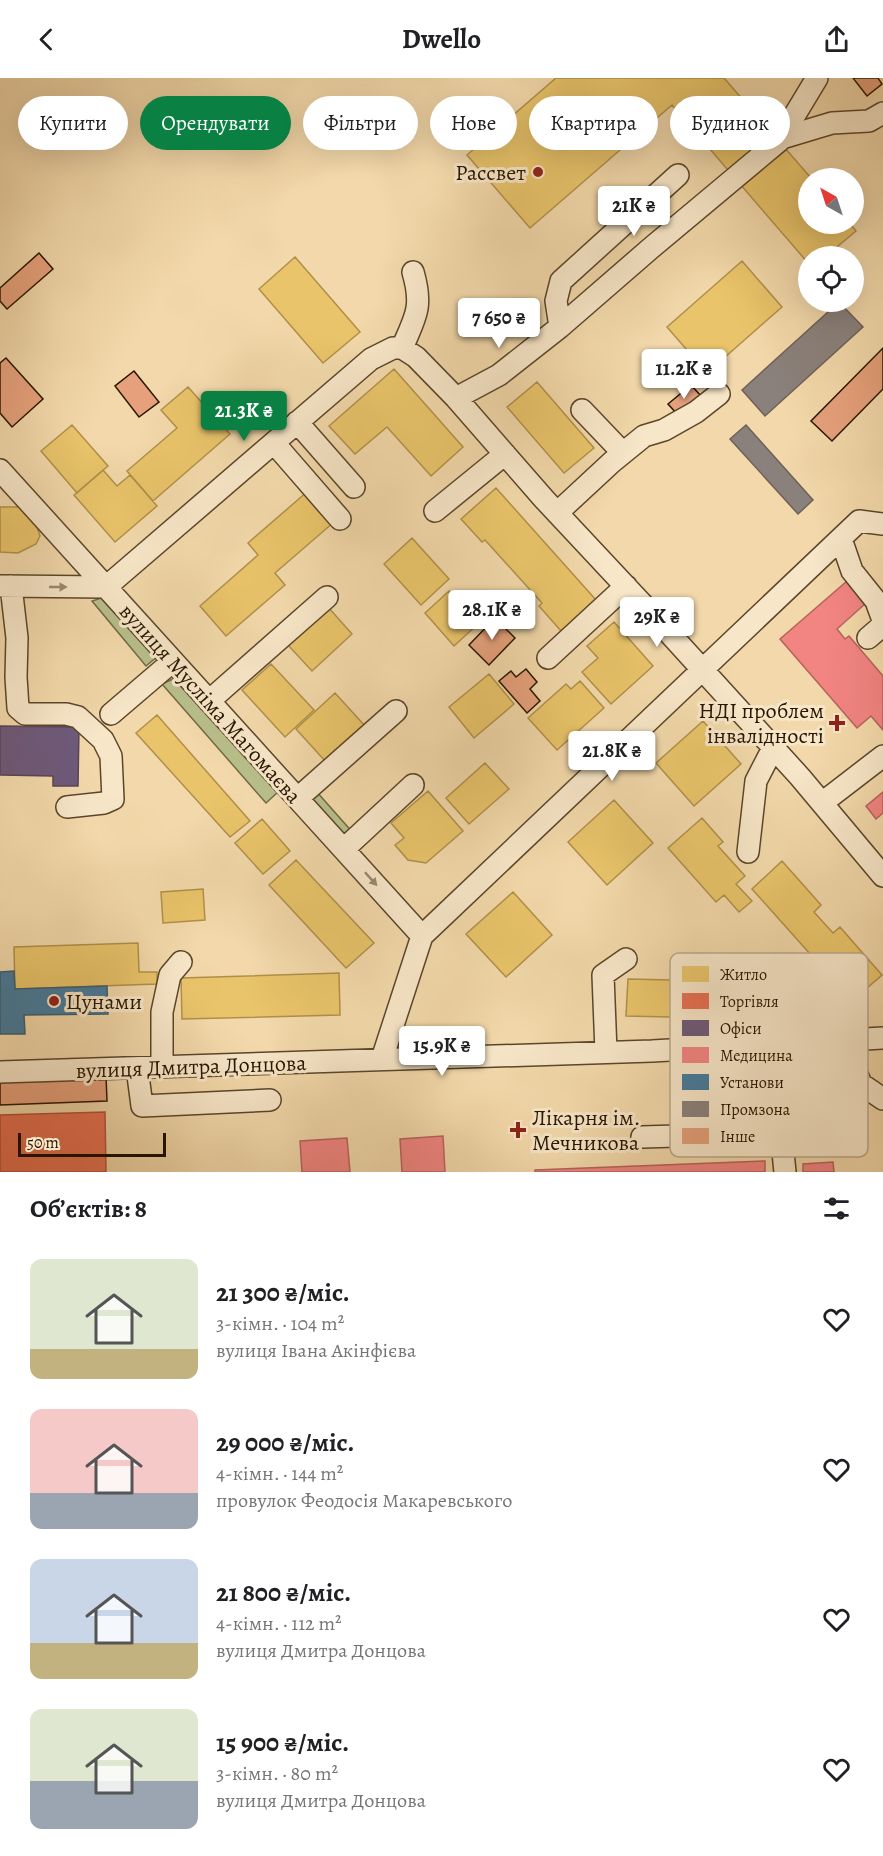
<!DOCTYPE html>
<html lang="uk">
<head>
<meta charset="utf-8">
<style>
	:root { --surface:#fff; --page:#f2f2f2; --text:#202124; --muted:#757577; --accent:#0b8043 }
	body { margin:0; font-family:Alegreya,serif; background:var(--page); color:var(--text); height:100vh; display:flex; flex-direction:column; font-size:22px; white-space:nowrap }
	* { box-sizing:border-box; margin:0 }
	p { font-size:20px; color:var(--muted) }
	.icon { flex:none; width:33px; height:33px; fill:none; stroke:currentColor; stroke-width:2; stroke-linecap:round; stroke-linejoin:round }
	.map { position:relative; height:1094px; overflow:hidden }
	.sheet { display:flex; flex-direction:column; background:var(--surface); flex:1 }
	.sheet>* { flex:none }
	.guide { position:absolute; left:18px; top:18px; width:848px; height:54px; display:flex; gap:12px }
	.needle { width:39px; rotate:321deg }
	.tools { position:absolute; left:798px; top:90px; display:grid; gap:12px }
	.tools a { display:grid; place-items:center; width:66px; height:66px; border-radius:50%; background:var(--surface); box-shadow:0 6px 24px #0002; font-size:30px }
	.scale { position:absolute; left:18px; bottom:15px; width:148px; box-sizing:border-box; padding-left:6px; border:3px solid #281600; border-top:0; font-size:16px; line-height:21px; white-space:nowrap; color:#281600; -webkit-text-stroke:4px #f7e6c8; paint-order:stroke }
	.price { position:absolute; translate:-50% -51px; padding:0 14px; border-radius:6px; background:#fff; color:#222; font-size:20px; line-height:39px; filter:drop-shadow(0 2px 3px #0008) }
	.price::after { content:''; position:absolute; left:50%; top:36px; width:18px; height:14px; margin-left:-9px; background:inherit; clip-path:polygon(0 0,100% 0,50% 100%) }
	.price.selected { background:var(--accent); color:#fff }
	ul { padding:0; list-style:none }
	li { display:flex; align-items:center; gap:18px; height:150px; padding:0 30px }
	li span { display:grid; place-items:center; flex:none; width:168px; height:120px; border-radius:12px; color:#555 }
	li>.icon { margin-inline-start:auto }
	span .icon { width:72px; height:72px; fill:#fffc; stroke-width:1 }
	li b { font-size:26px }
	h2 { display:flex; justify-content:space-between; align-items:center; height:72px; padding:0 30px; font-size:26px }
	.pill { padding:0 21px; border-radius:27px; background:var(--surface); box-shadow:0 6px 24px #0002; font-size:21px; line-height:54px }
	.pill.selected { background:var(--accent); color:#fff }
	header { display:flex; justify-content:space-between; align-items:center; height:78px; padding:0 30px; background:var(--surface); font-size:27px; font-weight:700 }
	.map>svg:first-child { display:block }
	.green { fill:#b8bf8b; stroke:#706a46; stroke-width:1.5 }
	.homes { fill:#e9c46a; stroke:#af904a; stroke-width:1.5 }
	.shops { fill:#e76f51; stroke:#ae5439; stroke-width:1.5 }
	.offices { fill:#6d597a; stroke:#584555; stroke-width:1.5 }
	.health { fill:#f28482; stroke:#b5635b; stroke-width:1.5 }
	.public { fill:#457b9d; stroke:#3c5d6e; stroke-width:1.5 }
	.industry { fill:#8a817c; stroke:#6d6157; stroke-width:1.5 }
	.building { fill:#e6a17c; stroke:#281600; stroke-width:1.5 }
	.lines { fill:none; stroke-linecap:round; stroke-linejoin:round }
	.minor-casing { stroke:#5a462a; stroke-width:24 }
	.minor { stroke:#f7e6c8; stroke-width:21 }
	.oneway { fill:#9a886e }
	.poi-dot { fill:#8f2418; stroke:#f7e6c8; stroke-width:2 }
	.labels { text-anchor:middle; stroke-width:6; stroke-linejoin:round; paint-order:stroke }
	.poi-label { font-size:22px; fill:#281600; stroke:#f7e6c8; text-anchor:end }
	.street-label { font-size:22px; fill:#281600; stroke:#f7e6c8 }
	.key { fill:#f7e6c8; stroke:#b9a88c; stroke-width:1.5 }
	.key-label { font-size:16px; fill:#281600 }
</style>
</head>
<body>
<header><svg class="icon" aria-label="back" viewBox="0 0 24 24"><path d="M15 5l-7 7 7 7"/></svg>Dwello<svg class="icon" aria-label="share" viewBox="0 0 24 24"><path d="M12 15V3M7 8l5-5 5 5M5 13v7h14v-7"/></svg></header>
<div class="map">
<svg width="883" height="1094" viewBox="0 0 883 1094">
	<rect width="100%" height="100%" fill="#f2d8aa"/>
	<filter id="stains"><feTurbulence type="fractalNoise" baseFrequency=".00333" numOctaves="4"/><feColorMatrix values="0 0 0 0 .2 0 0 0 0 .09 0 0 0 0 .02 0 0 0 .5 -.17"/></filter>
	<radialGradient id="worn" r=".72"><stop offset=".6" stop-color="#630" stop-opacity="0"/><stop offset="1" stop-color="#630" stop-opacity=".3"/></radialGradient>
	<path class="green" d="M107,518L158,578L146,588L92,523Z
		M177,599L278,714L266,725L162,606Z
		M316,713L354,756L344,764L307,721Z"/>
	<path class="homes" d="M556,0H724L811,100H808V146H850L856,153L826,178H808V185L672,27L530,150L467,77Z
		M295,179L360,254L323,285L259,211Z
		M742,183L782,229L707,295L667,249Z
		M394,291L463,369L431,398L387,349L355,376L329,348Z
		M537,304L594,370L564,395L507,329Z
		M188,309L230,356L153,423L127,393L177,350L161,332Z
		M72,347L108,388L77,415L41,373Z
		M103,392L117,408L130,397L157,428L115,464L74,417Z
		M496,410L596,522L561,553L539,528L542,525L485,462L482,464L461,441Z
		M308,413L334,444L275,495L285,507L226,558L200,528L258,477L248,465Z
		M0,429H19L37,449L40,458L36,466L18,475L0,474Z
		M412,460L449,501L421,527L384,486Z
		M449,513L479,545L454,568L425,535Z
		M328,529L352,556L312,593L287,566Z
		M614,544L653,588L611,626L582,594L598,580L587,568Z
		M271,586L314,632L285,659L242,612Z
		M489,596L514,626L474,660L449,629Z
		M580,603L604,630L557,672L528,640L566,606L571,611Z
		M335,615L365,648L326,684L296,651Z
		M157,637L250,743L230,759L136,655Z
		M703,643L741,686L694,728L656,685Z
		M485,685L509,711L469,746L446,720Z
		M428,713L463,753L426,785L408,782L395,767L404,760L391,745Z
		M614,722L653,765L607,807L568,764Z
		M702,740L723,764L718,768L745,798L736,806L752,823L739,834L724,817L716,824L668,770Z
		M262,741L290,773L263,796L235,765Z
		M296,782L374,865L346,890L269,807Z
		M782,783L821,827L814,834L833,855L840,849L882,897L852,923L752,811Z
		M203,811L205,842L163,845L161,814Z
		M513,814L552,857L506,899L466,856Z
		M138,865L139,894H157V906L15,911L14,869Z
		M339,895L340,937L182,941L181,900Z
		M628,901L714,903L713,940L626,938Z"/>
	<path class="shops" d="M105,1034L106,1094H0V1037Z"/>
	<path class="offices" d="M0,648L79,649L78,708H53V698L0,697Z"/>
	<path class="health" d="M847,503L866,525L837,551L845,561L849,558L883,598V652L871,638L857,650L780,561Z
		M883,714V735L876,741L866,728Z
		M443,1058L445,1094H402L400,1061Z
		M347,1060L350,1094H302L300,1063Z
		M765,1083V1094H535V1092Z
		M833,1084L834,1094H803V1086Z"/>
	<path class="public" d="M14,893L15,911L107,908L108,936L24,937L25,956H0V894Z"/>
	<path class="industry" d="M839,224L863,249L765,338L742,312Z
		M746,347L813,422L798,436L730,361Z"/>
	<path class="building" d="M853,0H878L882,6L867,18Z
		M39,175L53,191L7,231L0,223V210Z
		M883,270V311L832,363L811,343Z
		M6,280L43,321L12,349L0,335V285Z
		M134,293L159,324L139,339L115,308Z
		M691,307L701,318L678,337L668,326Z
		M495,540L515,560L489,587L469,567Z
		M526,591L537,604L530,611L540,623L527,635L499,603L511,593L516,599Z
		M106,998L107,1023L0,1027V1002Z"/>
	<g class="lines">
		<g class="minor-casing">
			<path id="minor" d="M782,60L832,45L869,43L883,35
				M560,249L556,223L561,203L678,97
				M402,270C416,238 423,229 413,194
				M456,320L499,297L560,249L651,170L779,63L817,0
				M582,332L623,375
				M297,344L354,409
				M274,365L340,441
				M0,392L422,858
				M435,433L505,376
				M557,435L612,384L644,358L664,352L696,334L719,316
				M841,461L852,493L876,523L883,542
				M0,508L106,509L371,281L393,270H402L416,279L456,320L544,421L660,545L800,699L883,798
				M11,508L17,560L16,599L18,630L25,636H66L78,639L103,662L111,678L113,721L104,725L67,729
				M868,560L883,547
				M548,580L626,508
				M209,623L327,519
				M111,636L173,583
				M298,720L396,633
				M822,725L883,678
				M344,771L413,707
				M748,774L756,703L773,670
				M843,962L861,1006L883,1021
				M745,968L820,1006H861
				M606,974L603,897L626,881
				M382,981L422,858L859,443L883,446
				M162,989V934L170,897L181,884
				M137,990L142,1028L270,1022
				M0,994L652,973L883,960
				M642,1059L781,1055L785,1094"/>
		</g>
		<use href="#minor" class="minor"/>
	</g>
	<defs><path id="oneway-solid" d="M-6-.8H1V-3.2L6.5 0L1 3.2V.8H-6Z" transform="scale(1.5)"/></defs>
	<g class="oneway">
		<use href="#oneway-solid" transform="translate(58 509)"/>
		<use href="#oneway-solid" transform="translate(371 801) rotate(48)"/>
	</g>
	<g class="poi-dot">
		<circle cx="538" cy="94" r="6"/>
		<path d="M834 636h6v6h6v6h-6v6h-6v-6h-6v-6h6z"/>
		<circle cx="54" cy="923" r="6"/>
		<path d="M515 1043h6v6h6v6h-6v6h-6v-6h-6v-6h6z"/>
	</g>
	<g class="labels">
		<g class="poi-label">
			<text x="526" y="102">Рассвет</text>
			<text x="824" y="640">НДІ проблем<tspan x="824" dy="25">інвалідності</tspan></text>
			<text x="66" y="931" text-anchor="start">Цунами</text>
			<text x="532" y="1047" text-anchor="start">Лікарня ім.<tspan x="532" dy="25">Мечникова</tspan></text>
		</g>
		<g class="street-label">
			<text transform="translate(211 625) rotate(48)" y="8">вулиця Мусліма Магомаєва</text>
			<text transform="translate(191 988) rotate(-2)" y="8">вулиця Дмитра Донцова</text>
		</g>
	</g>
	<rect x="670" y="875" width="198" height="204" rx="9" class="key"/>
	<rect x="682" y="888" width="27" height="16" fill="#e9c46a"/>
	<rect x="682" y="915" width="27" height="16" fill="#e76f51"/>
	<rect x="682" y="942" width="27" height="16" fill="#6d597a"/>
	<rect x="682" y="969" width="27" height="16" fill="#f28482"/>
	<rect x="682" y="996" width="27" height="16" fill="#457b9d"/>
	<rect x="682" y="1023" width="27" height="16" fill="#8a817c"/>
	<rect x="682" y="1050" width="27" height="16" fill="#e6a17c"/>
	<g class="key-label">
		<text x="720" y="902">Житло</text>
		<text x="720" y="929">Торгівля</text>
		<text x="720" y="956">Офіси</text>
		<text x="720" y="983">Медицина</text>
		<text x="720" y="1010">Установи</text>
		<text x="720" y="1037">Промзона</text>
		<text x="720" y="1064">Інше</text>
	</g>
	<rect width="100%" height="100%" filter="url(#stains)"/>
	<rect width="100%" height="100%" fill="url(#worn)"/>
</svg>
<div class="tools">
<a><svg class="needle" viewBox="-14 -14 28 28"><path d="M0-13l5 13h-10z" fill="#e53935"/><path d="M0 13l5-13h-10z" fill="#757577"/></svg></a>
<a><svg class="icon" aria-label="locate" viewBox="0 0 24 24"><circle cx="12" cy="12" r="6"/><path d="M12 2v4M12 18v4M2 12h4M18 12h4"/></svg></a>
</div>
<div class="scale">50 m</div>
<b class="price" style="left:634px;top:159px">21K ₴</b>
<b class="price" style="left:499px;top:271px">7 650 ₴</b>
<b class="price" style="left:684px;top:322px">11.2K ₴</b>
<b class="price selected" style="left:244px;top:364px">21.3K ₴</b>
<b class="price" style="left:492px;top:563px">28.1K ₴</b>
<b class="price" style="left:657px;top:570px">29K ₴</b>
<b class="price" style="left:612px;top:704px">21.8K ₴</b>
<b class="price" style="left:442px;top:999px">15.9K ₴</b>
<div class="guide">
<a class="pill">Купити</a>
<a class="pill selected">Орендувати</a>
<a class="pill">Фільтри</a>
<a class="pill">Нове</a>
<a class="pill">Квартира</a>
<a class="pill">Будинок</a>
</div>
</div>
<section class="sheet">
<h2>Об’єктів: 8<svg class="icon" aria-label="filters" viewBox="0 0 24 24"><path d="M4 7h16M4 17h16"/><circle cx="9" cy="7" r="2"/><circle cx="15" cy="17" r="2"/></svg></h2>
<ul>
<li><span style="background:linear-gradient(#dfe7d0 75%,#c2b280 0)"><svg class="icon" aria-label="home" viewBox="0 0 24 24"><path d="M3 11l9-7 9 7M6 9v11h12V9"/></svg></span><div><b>21 300 ₴/міс.</b><p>3-кімн. · 104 m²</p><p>вулиця Івана Акінфієва</p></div><svg class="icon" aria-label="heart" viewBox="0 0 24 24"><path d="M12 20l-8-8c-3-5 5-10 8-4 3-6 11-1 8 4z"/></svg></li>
<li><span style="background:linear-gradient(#f6c9c9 70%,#9aa5b1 0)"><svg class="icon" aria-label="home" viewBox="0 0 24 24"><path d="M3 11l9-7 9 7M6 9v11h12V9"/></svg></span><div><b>29 000 ₴/міс.</b><p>4-кімн. · 144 m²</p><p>провулок Феодосія Макаревського</p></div><svg class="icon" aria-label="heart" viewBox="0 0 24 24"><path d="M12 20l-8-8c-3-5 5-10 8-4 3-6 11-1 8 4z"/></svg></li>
<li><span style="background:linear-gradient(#c9d6e8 70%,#c2b280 0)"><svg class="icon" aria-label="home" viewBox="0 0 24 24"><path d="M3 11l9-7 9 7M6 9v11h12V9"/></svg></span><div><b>21 800 ₴/міс.</b><p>4-кімн. · 112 m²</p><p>вулиця Дмитра Донцова</p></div><svg class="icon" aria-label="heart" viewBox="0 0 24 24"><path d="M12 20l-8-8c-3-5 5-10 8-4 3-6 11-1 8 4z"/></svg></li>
<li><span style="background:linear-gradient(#dfe7d0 60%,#9aa5b1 0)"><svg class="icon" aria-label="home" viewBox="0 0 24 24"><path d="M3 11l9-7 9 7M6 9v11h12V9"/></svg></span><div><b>15 900 ₴/міс.</b><p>3-кімн. · 80 m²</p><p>вулиця Дмитра Донцова</p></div><svg class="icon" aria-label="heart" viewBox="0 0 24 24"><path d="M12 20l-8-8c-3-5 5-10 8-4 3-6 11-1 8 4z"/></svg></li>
</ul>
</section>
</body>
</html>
